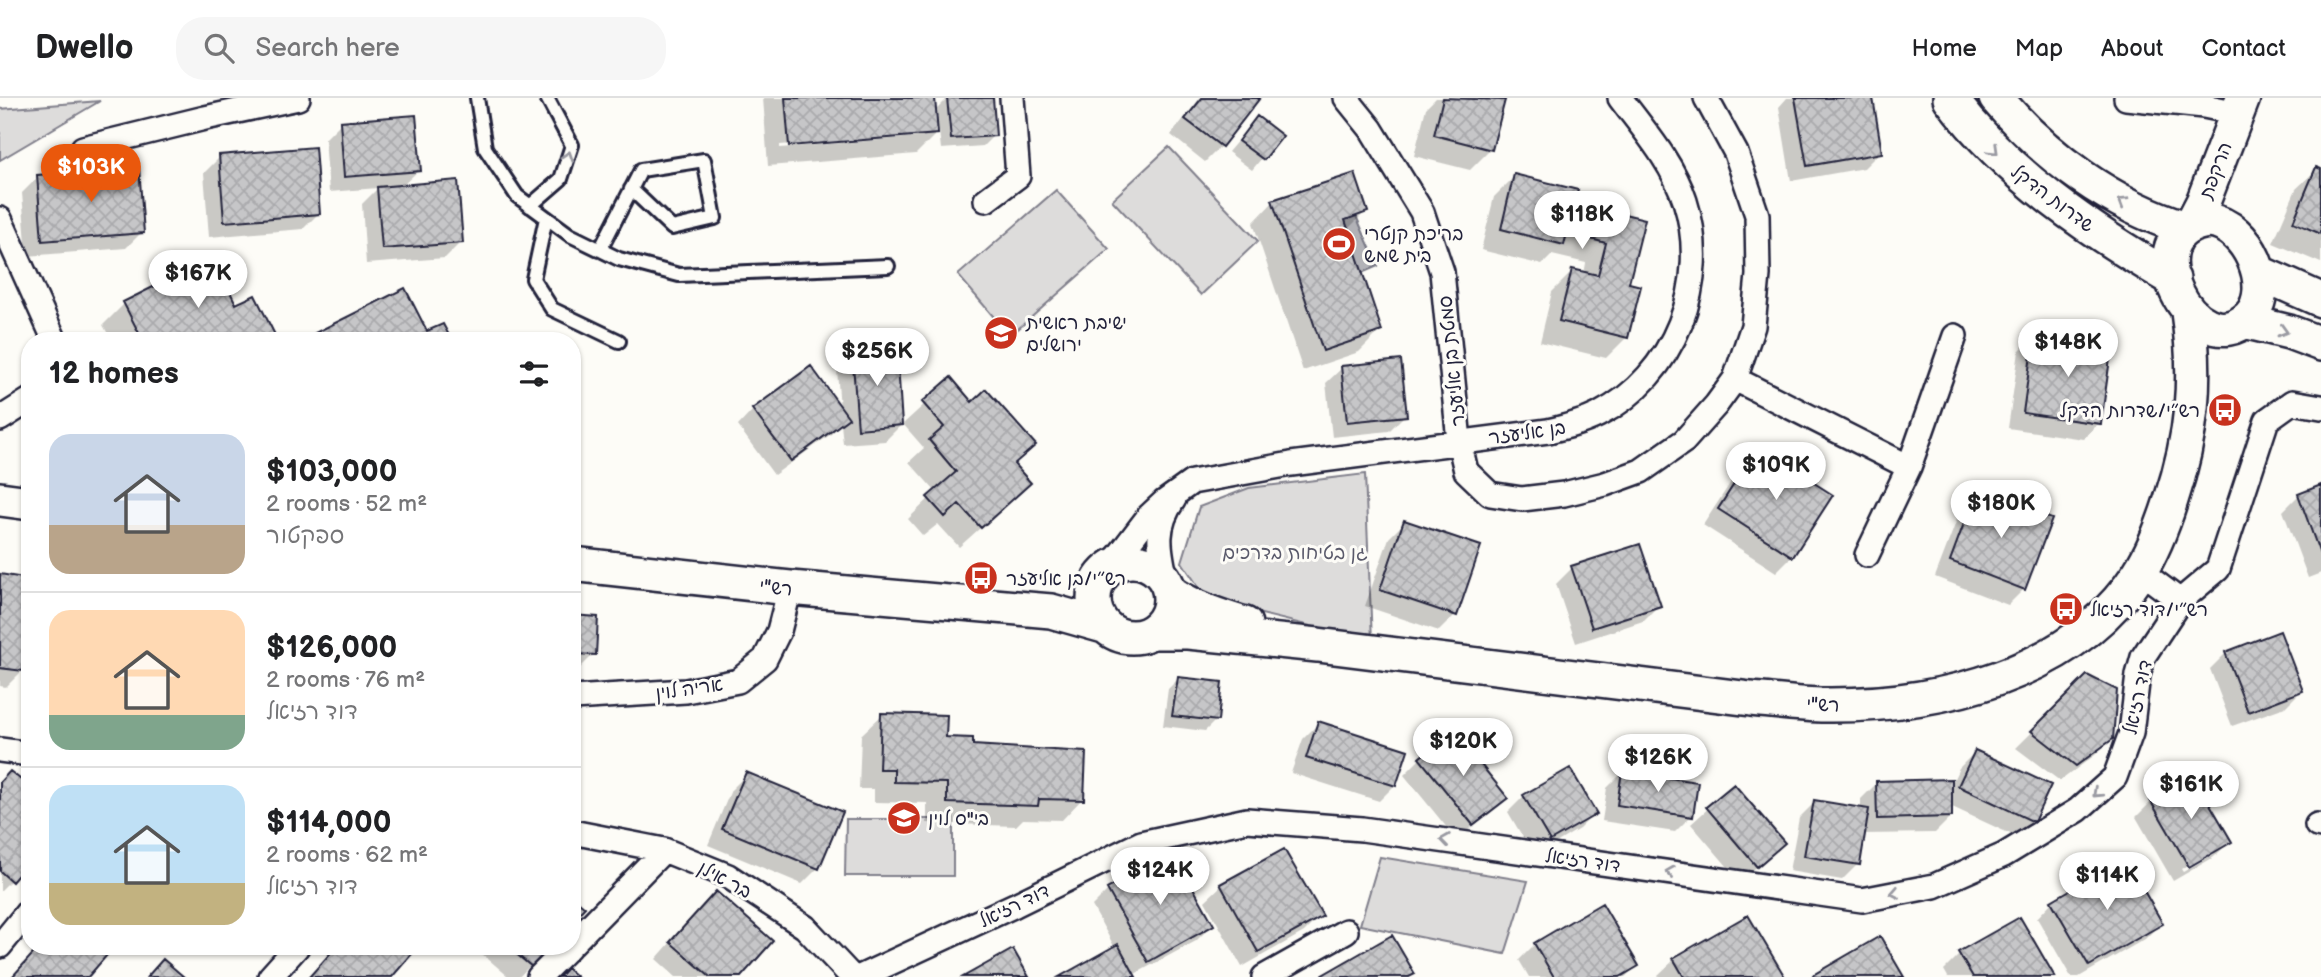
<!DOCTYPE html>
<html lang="en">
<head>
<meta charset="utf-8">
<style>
	:root { --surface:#fff; --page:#f6f6f6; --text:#202124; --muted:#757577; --line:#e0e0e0; --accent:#ea580c }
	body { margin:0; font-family:"Balsamiq Sans","Playpen Sans Hebrew",sans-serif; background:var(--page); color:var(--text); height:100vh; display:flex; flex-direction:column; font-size:26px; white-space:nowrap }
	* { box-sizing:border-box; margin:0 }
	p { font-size:23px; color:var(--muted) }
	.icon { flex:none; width:38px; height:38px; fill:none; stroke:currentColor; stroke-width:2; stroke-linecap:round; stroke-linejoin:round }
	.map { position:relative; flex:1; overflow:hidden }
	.panel { position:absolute; left:21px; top:234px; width:560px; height:623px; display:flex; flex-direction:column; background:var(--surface); border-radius:28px; box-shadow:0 2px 5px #0004 }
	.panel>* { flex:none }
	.price { position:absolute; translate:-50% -60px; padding:0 16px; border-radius:24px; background:#fff; color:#222; font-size:23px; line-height:46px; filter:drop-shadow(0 2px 4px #0008) }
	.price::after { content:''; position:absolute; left:50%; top:42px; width:21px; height:16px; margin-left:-10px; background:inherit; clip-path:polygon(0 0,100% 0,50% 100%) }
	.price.selected { background:var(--accent); color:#fff }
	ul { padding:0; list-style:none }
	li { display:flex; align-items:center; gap:21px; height:175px; padding:0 28px }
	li+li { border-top:2px solid var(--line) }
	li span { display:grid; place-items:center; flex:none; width:196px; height:140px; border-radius:21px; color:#555 }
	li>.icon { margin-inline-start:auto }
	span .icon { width:84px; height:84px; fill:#fffc; stroke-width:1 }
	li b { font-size:30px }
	h2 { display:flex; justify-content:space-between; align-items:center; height:84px; padding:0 28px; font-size:30px }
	header { display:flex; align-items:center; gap:42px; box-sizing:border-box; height:98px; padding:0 35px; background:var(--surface); border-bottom:2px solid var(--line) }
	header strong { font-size:33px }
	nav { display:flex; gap:38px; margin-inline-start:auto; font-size:24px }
	.search { width:490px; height:63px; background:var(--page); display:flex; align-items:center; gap:18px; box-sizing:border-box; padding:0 24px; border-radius:28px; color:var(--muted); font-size:26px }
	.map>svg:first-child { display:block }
	.green { fill:#dddcdb; stroke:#807f8b; stroke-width:2 }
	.water { fill:#b2b2b7; stroke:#787885; stroke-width:2 }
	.shadow { fill:#0003; fill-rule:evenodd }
	.building { fill:url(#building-cross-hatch); stroke:#22223b; stroke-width:2 }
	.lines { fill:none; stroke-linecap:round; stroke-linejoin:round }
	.lane-casing { stroke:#22223b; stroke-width:18 }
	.street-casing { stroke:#22223b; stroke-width:28 }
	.secondary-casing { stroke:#22223b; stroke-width:38 }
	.lane { stroke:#fdfcf7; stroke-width:12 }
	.street { stroke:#fdfcf7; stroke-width:23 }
	.secondary { stroke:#fdfcf7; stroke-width:33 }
	.oneway { stroke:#9a9aa2 }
	.labels { text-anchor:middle; stroke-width:6; stroke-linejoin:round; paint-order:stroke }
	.street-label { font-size:19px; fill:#22223b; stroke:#fdfcf7 }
	.poi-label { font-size:19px; fill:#22223b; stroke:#fdfcf7; text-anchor:start }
	.park-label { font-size:19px; fill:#5a5a6b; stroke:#fdfcf7 }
</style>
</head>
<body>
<header>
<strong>Dwello</strong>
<div class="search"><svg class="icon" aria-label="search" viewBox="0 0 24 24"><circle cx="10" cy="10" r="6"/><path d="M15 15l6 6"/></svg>Search here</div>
<nav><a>Home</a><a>Map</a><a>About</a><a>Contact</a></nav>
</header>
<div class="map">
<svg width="2321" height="879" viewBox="0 0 2321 879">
	<defs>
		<pattern id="building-cross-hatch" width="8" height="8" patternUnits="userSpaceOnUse" patternTransform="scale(1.75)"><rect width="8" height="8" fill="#c6c6c8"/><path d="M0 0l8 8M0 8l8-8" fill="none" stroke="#aaaaad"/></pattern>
	</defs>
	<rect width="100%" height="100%" fill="#fdfcf7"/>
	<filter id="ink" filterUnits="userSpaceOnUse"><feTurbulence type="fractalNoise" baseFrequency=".0143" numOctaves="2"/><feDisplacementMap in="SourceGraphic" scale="14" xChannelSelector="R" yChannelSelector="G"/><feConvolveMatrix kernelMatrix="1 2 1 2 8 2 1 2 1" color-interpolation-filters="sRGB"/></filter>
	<g filter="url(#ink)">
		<path class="green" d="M100,3L0,62V11Z
			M1169,49L1258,143L1201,197L1112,102Z
			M1056,92L1109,151L1010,238L958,177Z
			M1365,376L1372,543L1208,503L1182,464L1199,409L1249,390Z
			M846,721H953V778H845Z
			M1380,759L1528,783L1505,856L1360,827Z"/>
		<path class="water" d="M1349,102L1378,168L1329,189Z"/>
		<path class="shadow" d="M763,0H934L935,13L948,0H991L994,37L983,48L941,51L939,33L916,56L768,68ZM917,36V39L780,50V47Z
			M1200,0H1258L1221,48L1205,64L1171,37Z
			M1436,0H1497L1502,3L1491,51L1470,72L1414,58L1426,10Z
			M1787,0H1871L1880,54L1864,70L1791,83L1779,9Z
			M1257,20L1280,38L1252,72L1228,54Z
			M341,25L419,72L402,88L461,144L445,160L366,166L362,106L378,90L329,94L325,41Z
			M220,59L319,115L303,131L209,139L204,75Z
			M2317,71L2321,72V165L2273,145L2296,91Z
			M1515,78L1573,105L1643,122L1627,186V239L1606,260L1540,244L1552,194L1573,173L1584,176L1586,165L1552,157L1542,167L1481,152L1494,99Z
			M38,79L142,134L126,150L27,158L22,95Z
			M1273,104L1366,113L1346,133L1380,233L1359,254L1303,273L1253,125Z
			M254,199L276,243H112L103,227L124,206L236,208Z
			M442,228L450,243H309L316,236H427Z
			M2035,237L2099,325L2083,341L2008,330L2019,253Z
			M853,255L901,327L885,343L843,346L841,326L831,336L774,377L738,328L753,312L840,311L837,271Z
			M1342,270L1405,317L1389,333L1332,339L1326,285Z
			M951,282L972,306L1034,347L1013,368L1008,405L959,449L938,426L923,438L908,421L936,394L909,364L924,350L903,326Z
			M1758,351L1831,398L1792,458L1776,474L1703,427L1742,367Z
			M2321,389V475L2308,480L2283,413L2299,397Z
			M1977,395L2024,491L2008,507L1935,479L1961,411Z
			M1405,424L1479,449L1455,517L1439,533L1365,508L1389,440Z
			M1572,470L1659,507L1643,523L1576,545L1556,486Z
			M0,478L22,573L6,589L0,588Z
			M572,519L594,556L578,572H572Z
			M2226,555L2301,593L2285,609L2232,628L2210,571Z
			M2088,579L2111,640L2095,657L2060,683L2016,650Z
			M1178,581L1216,622L1205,633L1163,628L1168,591Z
			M882,617L971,649L1082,701L1062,722L1023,721L1016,728L927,725V705L874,704V691H859L861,637Z
			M1319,625L1395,687L1379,703L1291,675L1303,641Z
			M1975,654L2033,723L2017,739L1950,708L1951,719L1935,735L1863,736L1858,766L1842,782L1789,773L1799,720L1815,704L1861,711V701L1877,685L1950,689L1959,670Z
			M1420,661L1505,700L1457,742L1404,677Z
			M1623,674L1691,718L1675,734L1602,723L1607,690Z
			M747,676L818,770L802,786L708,747L731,692Z
			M0,685L11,782L0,793Z
			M1733,688L1766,761L1740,783L1691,726Z
			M1524,698L1595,715L1579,731L1534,758L1508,714Z
			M2152,703L2230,743L2214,759L2173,783L2136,719ZM2214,752V756L2183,774L2181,771Z
			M1221,788L1320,818L1304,834L1242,869L1205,803Z
			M1108,792L1212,827L1196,843L1133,877L1134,879H1063L1115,850L1092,808Z
			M2052,804L2161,825L2145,841L2079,879H2071L2037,820Z
			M700,811L770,843L739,879H676L656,861Z
			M1748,819L1783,879H1659L1658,877L1674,862Z
			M2019,821L2053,879H1948L1944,872L1960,856Z
			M1535,846L1637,868L1625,879H1529L1519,862Z
			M38,849H112L86,879H12Z
			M335,849H416L389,879H309Z
			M474,849H547L519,879H509Z"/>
		<path class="building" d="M785,0H935L938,36L789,48Z
			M947,0H993L996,38L951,41Z
			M1202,0H1260L1222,49L1185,21Z
			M1443,0L1505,2L1492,52L1434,37Z
			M1795,0H1873L1882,55L1807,68Z
			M416,17L421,73L344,79L340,23Z
			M1257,18L1283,38L1264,62L1238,43Z
			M315,49L320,116L224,124L219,57Z
			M139,69L144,135L42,143L37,77Z
			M2316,69L2321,71V136L2293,124Z
			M1355,75L1368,114L1345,122L1382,233L1323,253L1272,102Z
			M1514,76L1578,92L1575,104L1645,121L1629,185L1641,188L1628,240L1559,223L1572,171L1598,177L1606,145L1567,135L1564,147L1501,131Z
			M458,82L463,145L382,151L377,89Z
			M213,159L236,206L255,197L278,243H143L123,204Z
			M405,190L427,233L443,226L452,243H319L315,235Z
			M2034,235L2112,246L2101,326L2023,315Z
			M897,250L902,327L858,331L852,253Z
			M1401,262L1407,318L1347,324L1341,268Z
			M811,268L849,320L791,363L752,311Z
			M951,279L972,304L986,291L1036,347L1014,366L1031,385L981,430L959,406L945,419L927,399L956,374L929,342L944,329L922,304Z
			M1758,349L1833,397L1793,459L1718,411Z
			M2321,387V459L2298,396Z
			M1976,393L2052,421L2025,492L1950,463Z
			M1404,422L1481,448L1457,518L1380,492Z
			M1640,446L1661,508L1592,530L1571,468Z
			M0,476L30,481V530L23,573L0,570Z
			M572,517L598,519L596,557L572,556Z
			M2280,533L2303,593L2248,614L2225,554Z
			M2087,577L2117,592L2113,641L2076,668L2031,633Z
			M1178,579L1222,584L1218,623L1172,618Z
			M881,615L947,617L946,639L973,640V647L1086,654L1084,702L1039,701L1038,708L947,705V685L894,684V671H879Z
			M1318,623L1408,652L1396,688L1306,660Z
			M1453,632L1508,700L1473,727L1419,660Z
			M1975,652L2051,687L2034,724L1958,688Z
			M1570,670L1597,716L1550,743L1523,697Z
			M10,673L30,689V763L12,784L0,773V684Z
			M1622,673L1698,684L1693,719L1617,707Z
			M746,674L843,714L819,771L722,731Z
			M2193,677L2232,744L2189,769L2150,702Z
			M1952,681V719L1877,721L1876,683Z
			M1734,686L1785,745L1757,769L1706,709Z
			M1814,702L1869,711L1860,767L1804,758Z
			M1284,751L1323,818L1258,854L1220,786Z
			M1173,754L1214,827L1148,864L1107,791Z
			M2125,760L2163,826L2089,868L2051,803Z
			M716,793L773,843L741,879H710L670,844Z
			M572,798L585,809L572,823Z
			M1602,805L1639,868L1620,879H1554L1534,845Z
			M1748,817L1785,879H1684L1673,860Z
			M2020,819L2055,879H1973L1958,854Z
			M1392,837L1415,876L1409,879H1319Z
			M1880,838L1904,879H1814L1813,877Z
			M1118,846L1136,879H1059Z
			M39,849H114L88,879H12Z
			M336,849H418L392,879H309Z
			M508,849H550L532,869Z
			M1013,851L1029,879H963Z
			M163,861L184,879H147Z
			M567,870L577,879H559Z"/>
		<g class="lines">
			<g class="lane-casing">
				<path id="lane" d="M477,0L485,50L517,98L570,137L619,161L679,177L888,168
					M530,108L561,81L572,47L547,0
					M546,120L533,181L552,211L619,243
					M600,152L641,72L704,62L715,120L672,130L631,91"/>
			</g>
			<g class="street-casing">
				<path id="street" d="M1346,0L1371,31L1422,114L1442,174L1459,343L1466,373L1490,396L1522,401L1564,396L1605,386L1641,373L1684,343L1716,307L1735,281L1753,228L1758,177L1757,117L1736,55L1706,0
					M2126,0L2204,8L2238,15
					M83,50L205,20L298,0
					M986,102L1018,78L1012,0
					M0,121L55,243
					M1735,281L1909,369
					M0,321L30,302
					M1867,457L1909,369L1955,238
					M1110,469L1149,418L1164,404L1192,384L1291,366L1548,333C1565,329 1582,325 1598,317C1675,278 1711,184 1685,103C1673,65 1644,32 1620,0
					M2140,473L2180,503
					M1166,482C1159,450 1154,429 1174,401
					M572,600L686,593L738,583L765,561L779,533L790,490
					M0,652L30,656
					M2317,727L2321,728
					M572,734L664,752L728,778L805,829L852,879
					M572,846L664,752
					M0,848L30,811
					M270,879L297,849
					M539,879L569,849
					M860,879L1015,807L1141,745L1247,722L1362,731L1862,802L1934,788L2004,757L2078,712L2115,679L2131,635L2138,577L2143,559L2180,503L2218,471L2267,322L2292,304L2321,309
					M1264,879L1346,833"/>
			</g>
			<g class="secondary-casing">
				<path id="secondary" d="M1950,0C2008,77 2090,133 2173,181
					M1996,0C2046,59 2111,107 2186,130
					M2210,123C2247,127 2277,190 2249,219C2195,271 2123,131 2210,123Z
					M2191,127L2203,104L2243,0
					M2258,174L2321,202
					M2244,223L2289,234L2321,246
					M0,401L30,405
					M1094 501a38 38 0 1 1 76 0a38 38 0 1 1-76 0Z
					M572,466L790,490L1051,513L1104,528
					M1170,494C1194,510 1218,518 1245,526
					M1153,534H1188L1318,547L1751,601C1775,603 1801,607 1825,607C1939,608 2073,577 2139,475C2154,452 2163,427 2171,402C2192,339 2198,280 2188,214"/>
			</g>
			<use href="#lane" class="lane"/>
			<use href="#street" class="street"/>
			<use href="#secondary" class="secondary"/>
		</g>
		<defs><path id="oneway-chevron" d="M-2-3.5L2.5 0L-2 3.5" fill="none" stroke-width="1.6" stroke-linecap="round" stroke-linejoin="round" transform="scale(1.75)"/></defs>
		<g class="oneway">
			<use href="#oneway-chevron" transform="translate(1994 52) rotate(44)"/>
			<use href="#oneway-chevron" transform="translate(568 58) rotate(-72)"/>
			<use href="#oneway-chevron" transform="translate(2123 104) rotate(-148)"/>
			<use href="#oneway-chevron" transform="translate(2283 233) rotate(16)"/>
			<use href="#oneway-chevron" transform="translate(2097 695) rotate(137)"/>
			<use href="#oneway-chevron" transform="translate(1445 742) rotate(-172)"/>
			<use href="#oneway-chevron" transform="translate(1670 774) rotate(-172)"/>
			<use href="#oneway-chevron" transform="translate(1895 795) rotate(169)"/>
		</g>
	</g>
	<defs>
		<g id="stadium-disc" transform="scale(1.75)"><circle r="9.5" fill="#c8321e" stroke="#fdfcf7"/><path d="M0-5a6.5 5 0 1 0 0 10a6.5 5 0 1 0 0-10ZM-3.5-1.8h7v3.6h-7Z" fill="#fff"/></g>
		<g id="school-disc" transform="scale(1.75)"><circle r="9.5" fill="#c8321e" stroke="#fdfcf7"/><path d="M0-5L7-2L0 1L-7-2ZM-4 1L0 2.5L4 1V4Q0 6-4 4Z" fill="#fff"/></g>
		<g id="bus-disc" transform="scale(1.75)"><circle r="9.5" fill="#c8321e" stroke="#fdfcf7"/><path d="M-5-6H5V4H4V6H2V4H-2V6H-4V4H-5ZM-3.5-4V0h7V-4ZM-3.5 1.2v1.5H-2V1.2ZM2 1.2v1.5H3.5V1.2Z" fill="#fff"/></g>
	</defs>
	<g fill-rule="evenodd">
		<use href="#stadium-disc" x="1339" y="146"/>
		<use href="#school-disc" x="1001" y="235"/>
		<use href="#bus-disc" x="2225" y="312"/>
		<use href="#bus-disc" x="981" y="480"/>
		<use href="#bus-disc" x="2066" y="511"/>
		<use href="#school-disc" x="904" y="720"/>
	</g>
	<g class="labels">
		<g class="street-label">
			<text transform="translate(2215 72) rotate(-69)" y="7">הרקפת</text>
			<text transform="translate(2053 100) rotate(37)" y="7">שדרות הדקל</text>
			<text transform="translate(1451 263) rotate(-96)" y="7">סמטת בן אליעזר</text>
			<text transform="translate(1527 334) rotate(-8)" y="7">בן אליעזר</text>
			<text transform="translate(776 489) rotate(6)" y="7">רש"י</text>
			<text transform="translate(689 590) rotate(-8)" y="7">אריה לוין</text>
			<text transform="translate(2137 599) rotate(-78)" y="7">דוד רזיאל</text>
			<text transform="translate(1823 606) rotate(2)" y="7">רש"י</text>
			<text transform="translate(1583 762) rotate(8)" y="7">דוד רזיאל</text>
			<text transform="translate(725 781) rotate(28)" y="7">בר אילן</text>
			<text transform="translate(1014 807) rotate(-26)" y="7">דוד רזיאל</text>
		</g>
		<g class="poi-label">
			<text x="1364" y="142">בריכת קנטרי<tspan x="1364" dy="22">בית שמש</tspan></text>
			<text x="1026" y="231">ישיבת ראשית<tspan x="1026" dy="22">ירושלים</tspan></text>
			<text x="2200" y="319" text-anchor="end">רש״י/שדרות הדקל</text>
			<text x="1006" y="487">רש״י/בן אליעזר</text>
			<text x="2090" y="518">רש״י/דוד רזיאל</text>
			<text x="928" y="727">בי"ס לוין</text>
		</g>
		<g class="park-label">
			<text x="1295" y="461">גן בטיחות בדרכים</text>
		</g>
	</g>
</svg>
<b class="price selected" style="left:91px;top:106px">$103K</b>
<b class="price" style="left:1582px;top:153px">$118K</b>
<b class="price" style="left:198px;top:212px">$167K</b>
<b class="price" style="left:2068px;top:281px">$148K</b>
<b class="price" style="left:877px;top:290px">$256K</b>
<b class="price" style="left:1776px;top:404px">$109K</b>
<b class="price" style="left:2001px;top:442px">$180K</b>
<b class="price" style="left:1463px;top:680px">$120K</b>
<b class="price" style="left:1658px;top:696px">$126K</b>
<b class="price" style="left:2191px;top:723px">$161K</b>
<b class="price" style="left:1160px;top:809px">$124K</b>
<b class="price" style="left:2107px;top:814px">$114K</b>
<section class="panel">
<h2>12 homes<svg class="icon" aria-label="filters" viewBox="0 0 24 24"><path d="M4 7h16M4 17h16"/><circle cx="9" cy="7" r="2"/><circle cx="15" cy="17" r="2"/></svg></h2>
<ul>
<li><span style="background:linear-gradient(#c9d6e8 65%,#b9a48a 0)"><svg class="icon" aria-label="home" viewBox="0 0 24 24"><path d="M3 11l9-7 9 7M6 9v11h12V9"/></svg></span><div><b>$103,000</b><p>2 rooms · 52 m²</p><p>ספקטור</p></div></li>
<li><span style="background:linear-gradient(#ffd9b3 75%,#7fa58c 0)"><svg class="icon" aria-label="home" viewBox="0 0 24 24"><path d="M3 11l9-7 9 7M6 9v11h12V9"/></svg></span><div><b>$126,000</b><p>2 rooms · 76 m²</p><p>דוד רזיאל</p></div></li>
<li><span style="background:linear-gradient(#bfe0f5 70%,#c2b280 0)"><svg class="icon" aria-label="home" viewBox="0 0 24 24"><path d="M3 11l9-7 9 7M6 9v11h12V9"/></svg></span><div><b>$114,000</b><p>2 rooms · 62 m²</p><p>דוד רזיאל</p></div></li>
</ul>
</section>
</div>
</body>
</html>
